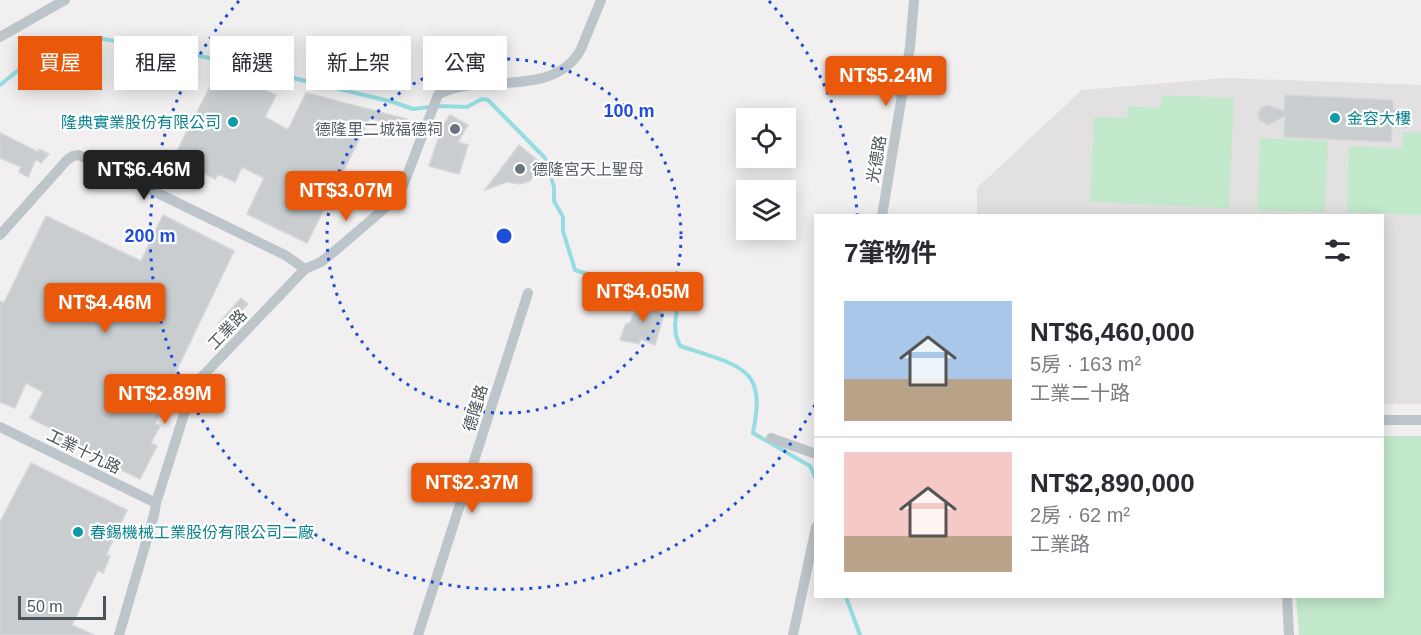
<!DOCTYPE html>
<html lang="zh-TW">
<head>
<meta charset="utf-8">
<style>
	:root { --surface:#fff; --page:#f7f7f7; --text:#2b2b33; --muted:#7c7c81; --line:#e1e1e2; --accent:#ea580c }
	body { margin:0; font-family:Helvetica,"Noto Sans TC",sans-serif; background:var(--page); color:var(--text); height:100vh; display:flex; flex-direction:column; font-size:22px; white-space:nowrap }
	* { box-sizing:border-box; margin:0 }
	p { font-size:20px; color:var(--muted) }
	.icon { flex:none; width:33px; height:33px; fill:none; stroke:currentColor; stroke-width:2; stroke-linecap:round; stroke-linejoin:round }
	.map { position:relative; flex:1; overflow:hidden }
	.panel { position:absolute; left:814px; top:214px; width:570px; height:384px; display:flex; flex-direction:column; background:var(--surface); border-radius:0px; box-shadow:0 3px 15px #0003 }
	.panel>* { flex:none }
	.hud { position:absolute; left:18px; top:36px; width:570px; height:54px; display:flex; gap:12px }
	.controls { position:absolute; left:736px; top:108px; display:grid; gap:12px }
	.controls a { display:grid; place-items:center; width:60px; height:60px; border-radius:0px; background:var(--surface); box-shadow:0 3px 15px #0003; font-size:30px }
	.scale { position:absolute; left:18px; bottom:15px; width:88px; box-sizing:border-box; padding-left:6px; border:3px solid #49555a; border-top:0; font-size:16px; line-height:21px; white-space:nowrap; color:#49555a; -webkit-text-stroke:4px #fff; paint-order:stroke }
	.price { position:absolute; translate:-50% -51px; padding:0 14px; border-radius:6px; background:var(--accent); color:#fff; font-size:20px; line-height:39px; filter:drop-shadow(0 2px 3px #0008) }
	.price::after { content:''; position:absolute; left:50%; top:36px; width:18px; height:14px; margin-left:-9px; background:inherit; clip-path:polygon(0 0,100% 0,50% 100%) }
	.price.on { background:#222; color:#fff }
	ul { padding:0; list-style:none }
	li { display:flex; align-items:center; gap:18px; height:150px; padding:0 30px }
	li+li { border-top:2px solid var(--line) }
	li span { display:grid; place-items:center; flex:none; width:168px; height:120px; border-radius:0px; color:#555 }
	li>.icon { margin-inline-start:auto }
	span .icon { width:72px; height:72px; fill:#fffc; stroke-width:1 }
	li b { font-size:26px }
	h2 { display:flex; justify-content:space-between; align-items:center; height:72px; padding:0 30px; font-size:26px }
	.pill { padding:0 21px; border-radius:0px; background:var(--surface); box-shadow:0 3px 15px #0003; font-size:21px; line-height:54px }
	.pill.on { background:var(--accent); color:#fff }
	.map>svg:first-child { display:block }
	.education { fill:#e2e0e1 }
	.green { fill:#c3e9cc }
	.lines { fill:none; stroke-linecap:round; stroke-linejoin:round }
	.stream { stroke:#95dde1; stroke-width:4 }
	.building { fill:#c9cdd0; stroke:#d4d6d9; stroke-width:1.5 }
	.street { stroke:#bcc5ca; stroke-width:10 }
	.ring { fill:none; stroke:#1d4ed8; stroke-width:3; stroke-dasharray:3 6 }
	.culture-dot { fill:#0f9aa8; stroke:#fff; stroke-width:2 }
	.worship-dot { fill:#6b7280; stroke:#fff; stroke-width:2 }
	.labels { text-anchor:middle; stroke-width:4.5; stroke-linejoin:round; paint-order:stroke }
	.culture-label { font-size:16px; fill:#0d838f; stroke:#fff; text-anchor:start }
	.worship-label { font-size:16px; fill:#5b616d; stroke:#fff; text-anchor:end }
	.street-label { font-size:16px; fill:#49555a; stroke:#fff }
	.centre { fill:#1d4ed8; stroke:#fff; stroke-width:3 }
	.ring-label { font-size:18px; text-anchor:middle; font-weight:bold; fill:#1d4ed8; stroke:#fff; stroke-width:4.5; stroke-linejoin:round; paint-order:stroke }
</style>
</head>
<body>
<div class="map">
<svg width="1421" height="635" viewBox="0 0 1421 635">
	<rect width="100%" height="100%" fill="#f1efef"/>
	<path class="education" d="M1226,78L1421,85V404H1383V216H977V188L1082,90Z"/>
	<path class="green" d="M1162,95L1234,98L1229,208L1090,202L1094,117L1127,118L1128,106L1161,108Z
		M1403,132H1421V215L1347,212L1349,146L1402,148Z
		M1260,138L1328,141L1325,212L1257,210Z
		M1383,436H1421V635H1299L1296,597H1383Z"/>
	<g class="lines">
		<path class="stream" d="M0,85L43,50L60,41L98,38L210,58L393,102L413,109L438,106L467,107L482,99L488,100L545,158L554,187V201L563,217V231L575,270L609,281L671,292L678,301L675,325L676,336L680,346C699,353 743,362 752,381C760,396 756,417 753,433L810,466L816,479
			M846,597L860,635"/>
	</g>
	<path class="building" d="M218,71L228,78L230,74L276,95L265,117L288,130L306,93L407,119L405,128L370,118L371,116L307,243L247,214L264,178L242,167L235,182L218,174L215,179L192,167L195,163L176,153Z
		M1285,95L1393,100V109L1407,111L1411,115L1412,122L1406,128L1392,127L1391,142L1284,137L1285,116L1268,125L1260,120L1258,114L1261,108L1267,105L1284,111Z
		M450,115L468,125L458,142L468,145L459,174L429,166L442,127Z
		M0,133L38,152L39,149L49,154L41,163L36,159L28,177L19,172L21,167L0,158Z
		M519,145L542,164L530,181L520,184L507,182L485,190Z
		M163,215L234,251L170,384L174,386L155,424L160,426L151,443L157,446L140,479L57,439L60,433L30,418L43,392L26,383L15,408L0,402V301L4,303L46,216L141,261Z
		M637,296L655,303L653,308L664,314L655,345L641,339L639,344L620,340L626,324L630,323L636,308L634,304Z
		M241,298L248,304L224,328L219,323Z
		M31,463L127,510L106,555L110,556L103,573L98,570L72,625L94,635H0V522Z"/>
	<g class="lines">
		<path class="street" d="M0,37L65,0
			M882,216L910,47L914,0
			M0,235L67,160L73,156L79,155L285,255L305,269
			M1383,420H1421
			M0,427L156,503
			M771,438L816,454
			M1287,597L1289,635
			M119,635L154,515L156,503L193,386L305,269L321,262L336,250L399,196L438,95C445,90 452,89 460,87C500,79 558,92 581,49L601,0
			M418,635L528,293
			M793,635L816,527"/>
	</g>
	<g class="ring">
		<circle cx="504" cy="236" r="177"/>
		<path d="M815 405A354 354 0 1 1 239 1M769 1A354 354 0 0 1 857 214"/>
	</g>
	<g class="culture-dot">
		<circle cx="1335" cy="118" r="6"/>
		<circle cx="233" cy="122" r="6"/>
		<circle cx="78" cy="532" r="6"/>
	</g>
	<g class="worship-dot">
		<circle cx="455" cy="129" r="6"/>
		<circle cx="520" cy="169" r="6"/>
	</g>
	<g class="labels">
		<g class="culture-label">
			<text x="1347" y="124">金容大樓</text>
			<text x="221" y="128" text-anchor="end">隆典實業股份有限公司</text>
			<text x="90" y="538">春錫機械工業股份有限公司二廠</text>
		</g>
		<g class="worship-label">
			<text x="443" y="135">德隆里二城福德祠</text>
			<text x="532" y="175" text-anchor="start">德隆宮天上聖母</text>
		</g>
		<g class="street-label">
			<text transform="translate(876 159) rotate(-80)" y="6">光德路</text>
			<text transform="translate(227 329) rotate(-46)" y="6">工業路</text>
			<text transform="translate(475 408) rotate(-73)" y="6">德隆路</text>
			<text transform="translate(84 451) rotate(26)" y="6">工業十九路</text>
		</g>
	</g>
	<circle cx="504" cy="236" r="9" class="centre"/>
	<g class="ring-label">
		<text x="629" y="117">100 m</text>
		<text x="150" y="242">200 m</text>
	</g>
</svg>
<div class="controls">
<a><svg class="icon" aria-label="locate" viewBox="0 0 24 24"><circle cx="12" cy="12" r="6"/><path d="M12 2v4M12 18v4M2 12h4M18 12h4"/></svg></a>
<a><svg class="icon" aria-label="layers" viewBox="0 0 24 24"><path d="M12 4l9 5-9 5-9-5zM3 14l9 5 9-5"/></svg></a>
</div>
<div class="scale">50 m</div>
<b class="price" style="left:886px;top:107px">NT$5.24M</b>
<b class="price on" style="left:144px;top:201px">NT$6.46M</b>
<b class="price" style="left:346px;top:222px">NT$3.07M</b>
<b class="price" style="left:643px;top:323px">NT$4.05M</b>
<b class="price" style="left:105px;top:334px">NT$4.46M</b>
<b class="price" style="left:165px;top:425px">NT$2.89M</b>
<b class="price" style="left:472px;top:514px">NT$2.37M</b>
<div class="hud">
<a class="pill on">買屋</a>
<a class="pill">租屋</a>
<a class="pill">篩選</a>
<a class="pill">新上架</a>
<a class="pill">公寓</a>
</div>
<section class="panel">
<h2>7筆物件<svg class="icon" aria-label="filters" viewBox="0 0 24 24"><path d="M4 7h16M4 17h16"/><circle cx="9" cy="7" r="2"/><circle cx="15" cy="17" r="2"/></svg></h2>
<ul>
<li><span style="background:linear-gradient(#a9c7e8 65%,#b9a48a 0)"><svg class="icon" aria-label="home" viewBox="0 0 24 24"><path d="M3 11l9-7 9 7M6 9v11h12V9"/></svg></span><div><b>NT$6,460,000</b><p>5房 · 163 m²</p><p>工業二十路</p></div></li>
<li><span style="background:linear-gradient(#f6c9c9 70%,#b9a48a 0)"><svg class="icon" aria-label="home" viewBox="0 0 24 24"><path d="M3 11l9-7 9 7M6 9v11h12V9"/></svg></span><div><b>NT$2,890,000</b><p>2房 · 62 m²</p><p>工業路</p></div></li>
</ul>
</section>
</div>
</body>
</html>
